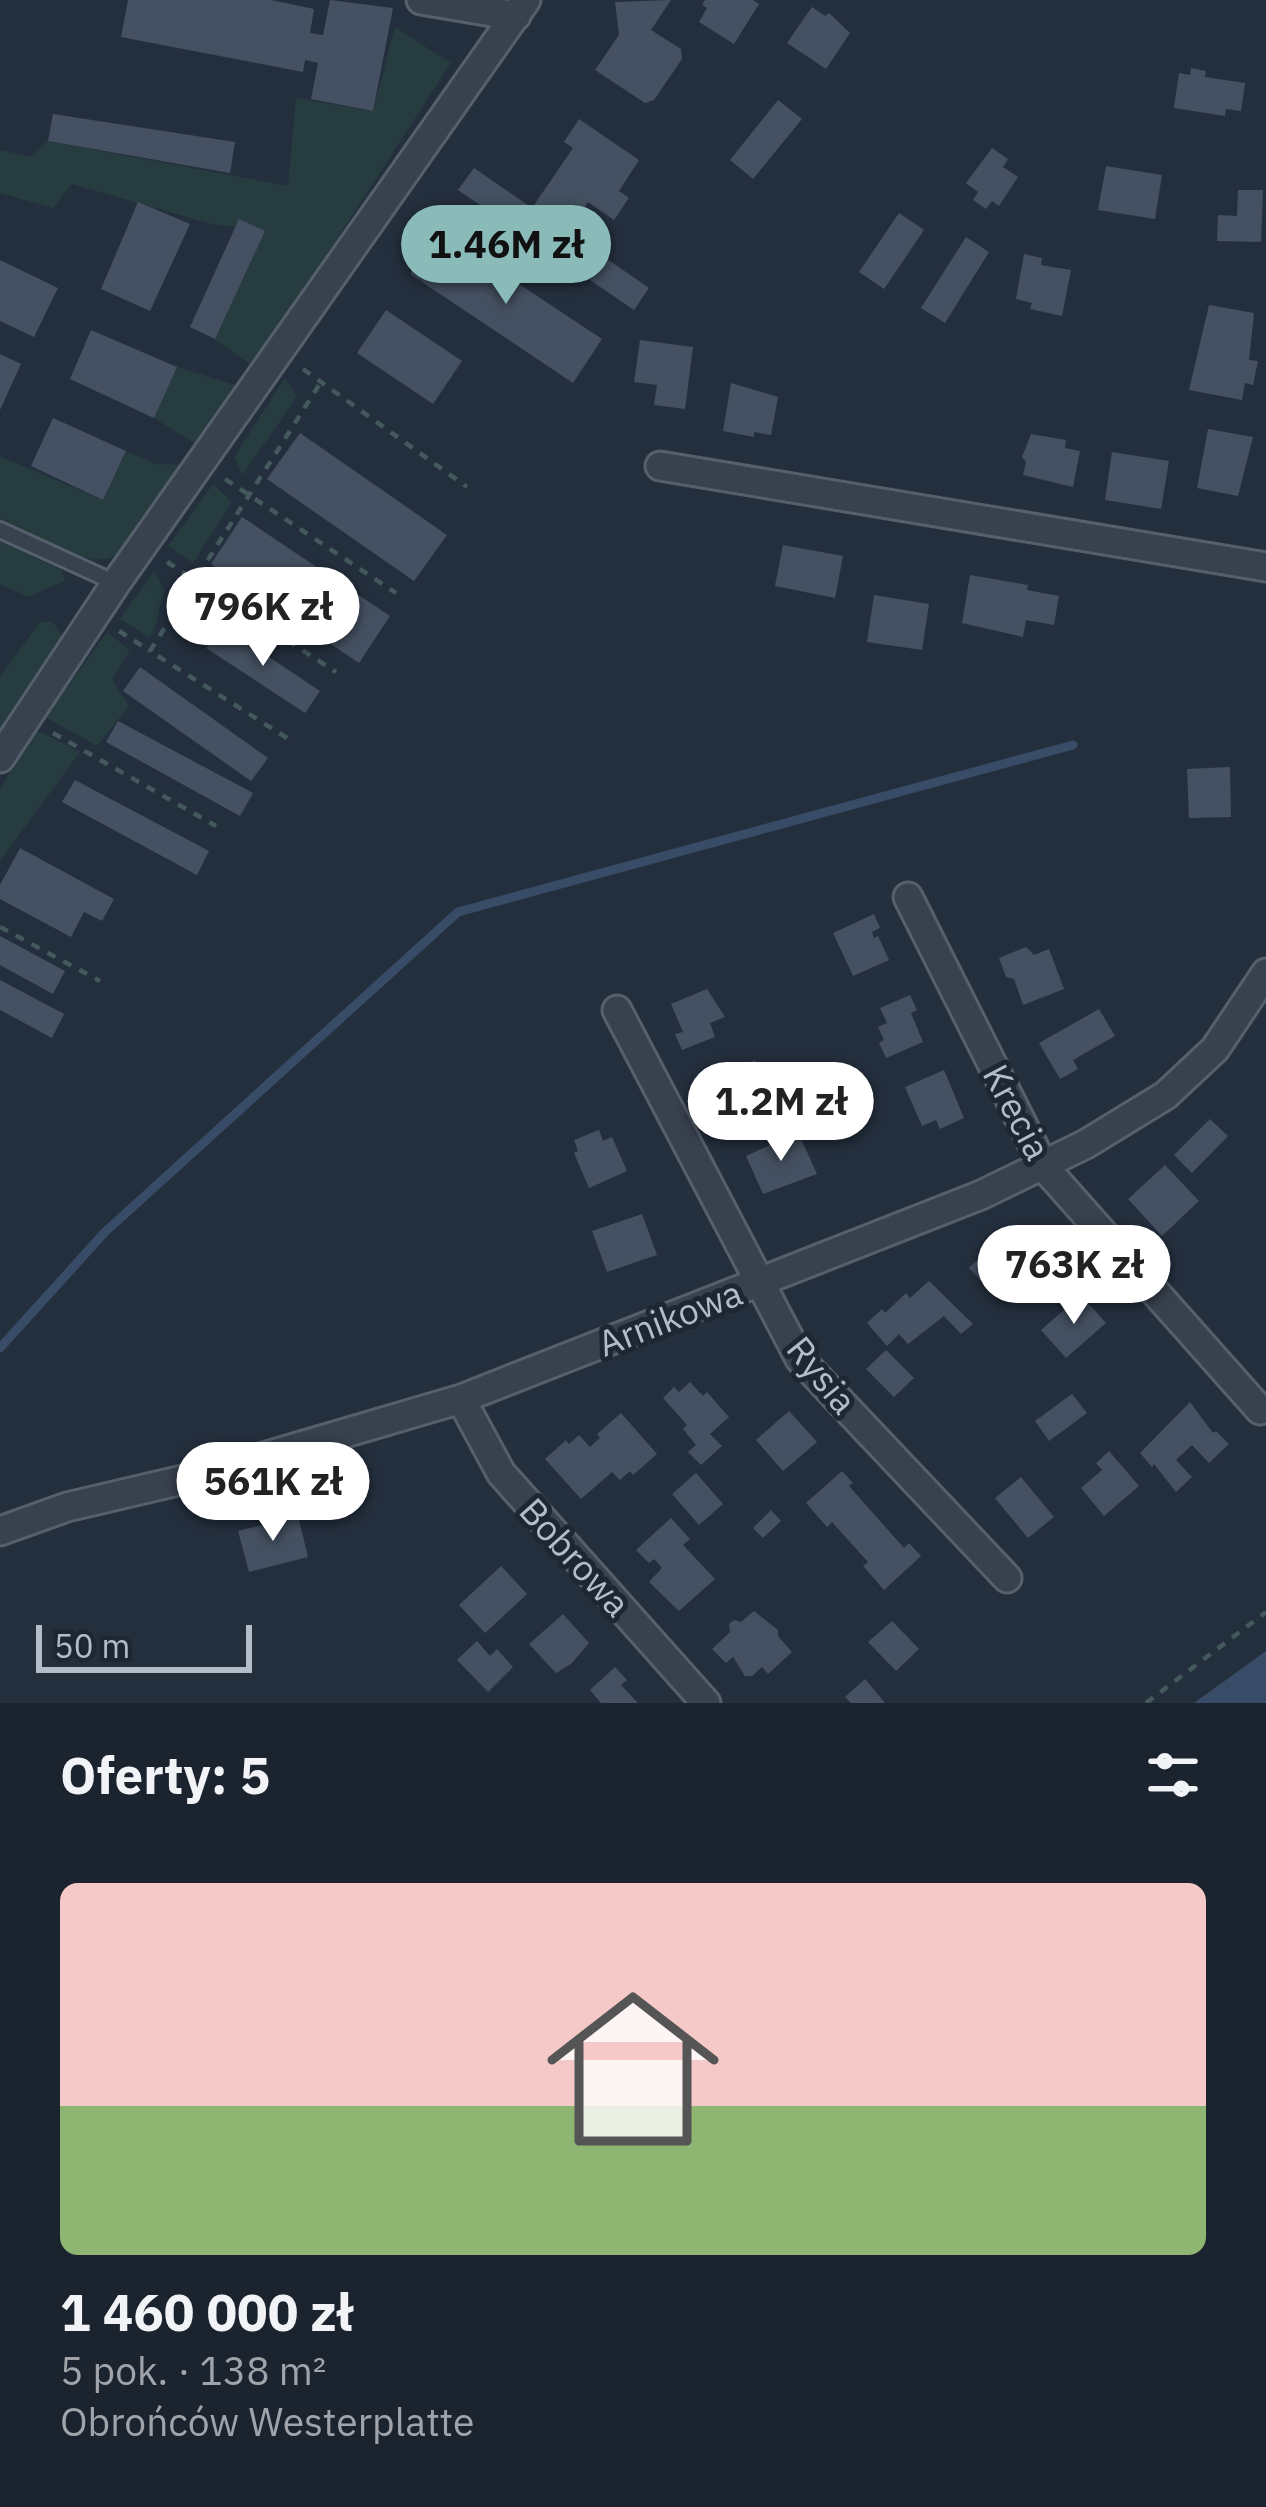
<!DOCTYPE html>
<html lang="pl">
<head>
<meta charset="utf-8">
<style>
	:root { --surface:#1b232e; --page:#242b36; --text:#f1f3f6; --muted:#a0a4aa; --line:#39404a; --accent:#8bbbb9 }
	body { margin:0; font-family:"IBM Plex Sans",sans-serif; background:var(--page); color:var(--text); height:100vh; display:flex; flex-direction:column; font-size:45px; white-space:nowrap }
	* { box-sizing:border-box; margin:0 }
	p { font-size:39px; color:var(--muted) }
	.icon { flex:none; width:66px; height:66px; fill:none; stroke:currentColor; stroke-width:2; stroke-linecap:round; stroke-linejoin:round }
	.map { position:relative; height:1703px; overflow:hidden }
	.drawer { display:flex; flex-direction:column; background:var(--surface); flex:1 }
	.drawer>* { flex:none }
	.scale { position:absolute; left:36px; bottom:30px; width:216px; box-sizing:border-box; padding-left:12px; border:6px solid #b4bcc9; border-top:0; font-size:33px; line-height:42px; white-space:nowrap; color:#b4bcc9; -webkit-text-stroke:9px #1d2633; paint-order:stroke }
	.price { position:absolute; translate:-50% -102px; padding:0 27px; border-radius:42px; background:#fff; color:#222; font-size:39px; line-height:78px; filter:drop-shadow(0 3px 6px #0008) }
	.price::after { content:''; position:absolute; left:50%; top:72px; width:36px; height:27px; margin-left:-18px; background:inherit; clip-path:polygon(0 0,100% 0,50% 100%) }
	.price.on { background:var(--accent); color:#111 }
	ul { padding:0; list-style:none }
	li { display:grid; align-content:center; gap:24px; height:636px; padding:0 60px }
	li+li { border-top:3px solid var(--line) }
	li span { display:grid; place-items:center; height:372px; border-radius:18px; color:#555 }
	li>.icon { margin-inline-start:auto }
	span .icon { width:216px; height:216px; fill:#fffc; stroke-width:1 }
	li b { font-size:51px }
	h2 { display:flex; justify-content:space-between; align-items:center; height:144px; padding:0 60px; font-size:51px }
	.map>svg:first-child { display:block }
	.green { fill:#263c3f }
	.water { fill:#394c67 }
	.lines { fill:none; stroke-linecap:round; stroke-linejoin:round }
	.stream { stroke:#394c67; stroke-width:9 }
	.building { fill:#455162 }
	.lane-casing { stroke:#565f6c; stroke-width:20 }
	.street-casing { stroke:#565f6c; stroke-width:33 }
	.path { stroke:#44595c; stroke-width:4.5; stroke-dasharray:9 9; stroke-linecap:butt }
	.lane { stroke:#38414e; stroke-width:14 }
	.street { stroke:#38414e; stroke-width:27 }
	.labels { text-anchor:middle; stroke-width:10; stroke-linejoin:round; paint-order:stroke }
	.street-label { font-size:36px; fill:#b4bcc9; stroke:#1d2633 }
</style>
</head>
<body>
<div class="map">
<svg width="1266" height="1703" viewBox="0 0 1266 1703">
	<rect width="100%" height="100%" fill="#242f3e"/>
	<path class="green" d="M395,27L451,63L254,367L210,336L264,231L207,223L72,184L53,208L0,193V150L32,157L48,141L288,186L296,98L373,111Z
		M177,367L242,387L200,447L154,418Z
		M285,378L297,397L242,475L234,457Z
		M126,451L156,464L186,465C169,489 135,553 107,559C81,564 25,530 0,519V456L103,500Z
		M213,484L232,502L193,563L168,546Z
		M0,541L62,570L65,581L28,597L0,584Z
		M154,571L165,590C158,608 160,620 150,638L120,619Z
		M40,622H53L63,637L64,647L0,741V676Z
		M107,632L130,650L112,679L129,706L97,746L45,717Z
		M36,730L80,752L0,861V788Z"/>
	<path class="water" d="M1266,1651V1703H1194Z"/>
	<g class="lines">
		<path class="stream" d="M0,1348L105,1232L458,912L1073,745"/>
	</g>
	<path class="building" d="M128,0H271L314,9L310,33L323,35L330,0L393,8L373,111L311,99L318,63L305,60L303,72L121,37Z
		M671,0L651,30L681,49L682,59L654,100L645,103L595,70L619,35L615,2Z
		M705,0H753L759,4L734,44L699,22L707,8L702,5Z
		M812,7L825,16L829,13L850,33L826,69L787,43Z
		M1191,68L1206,71L1205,77L1245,83L1241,111L1226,109L1225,116L1174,108L1179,73L1190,75Z
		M778,100L802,119L753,179L730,160Z
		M53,114L235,142L230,173L48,141Z
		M579,119L639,160L619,191L629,198L614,220L588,202L585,207L591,211L584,222L596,230L593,235L601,240L594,250L649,288L634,310L458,190L474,168L532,208L573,148L564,142Z
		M992,148L1008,159L1003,167L1018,177L999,206L992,201L986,209L973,200L978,192L966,183Z
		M1106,166L1162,175L1155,219L1098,210Z
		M1238,190H1263L1261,242L1217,241L1218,215L1237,216Z
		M138,202L190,224L150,311L101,289Z
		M899,213L924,230L884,289L859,272Z
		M239,219L265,231L215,339L190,327Z
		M439,231L602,339L573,383L410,274Z
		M966,237L989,252L945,323L921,308Z
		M1024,254L1042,258L1041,265L1071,270L1062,316L1030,309L1032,303L1016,299Z
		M0,260L58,288L34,337L0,321Z
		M1209,305L1254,313L1249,360L1258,361L1253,385L1245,383L1242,400L1189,390Z
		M386,310L462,361L433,404L357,353Z
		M91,330L177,367L154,418L70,379Z
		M640,340L693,347L685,409L654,405L657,385L634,382Z
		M0,354L21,364L0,410Z
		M731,383L778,397L771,435L754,432V437L723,431Z
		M53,418L126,451L103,500L31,466Z
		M1208,429L1253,437L1238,496L1197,488Z
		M300,433L447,535L414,581L267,479Z
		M1031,434L1066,440L1065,448L1080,451L1073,487L1023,475L1026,462L1022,457Z
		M1112,452L1169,461L1161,509L1105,500Z
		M242,517L390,616L359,663L211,564Z
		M783,545L843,556L835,598L775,586Z
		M970,575L1028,585L1027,590L1059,596L1054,625L1026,620L1023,637L962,623Z
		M874,595L929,604L922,650L867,642Z
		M221,625L320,691L305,713L206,648Z
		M140,667L268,758L251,781L123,691Z
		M118,721L253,793L240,816L106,742Z
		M1230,767L1231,817L1189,818L1187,769Z
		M75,780L209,851L197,875L62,802Z
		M20,848L114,899L102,921L84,912L71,937L0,899V885Z
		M874,914L880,928L872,932L874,938L878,936L889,960L853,976L833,933Z
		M0,936L65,971L53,994L0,965Z
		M1026,947L1034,955L1049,949L1064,989L1023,1005L1014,979L1006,977L999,958Z
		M0,980L64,1014L52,1038L0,1010Z
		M707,989L725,1017L710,1023L715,1037L682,1050L675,1034L683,1032L671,1004Z
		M910,995L917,1010L911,1013L923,1042L886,1058L879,1043L884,1040L878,1027L887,1023L880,1008Z
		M1099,1009L1115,1036L1073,1060L1078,1069L1060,1079L1039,1043Z
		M755,1060L773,1105L722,1126L717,1115L711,1118L694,1079L725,1065L728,1072Z
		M944,1070L964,1118L940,1129L936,1120L922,1126L905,1087Z
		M1210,1119L1228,1136L1192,1173L1174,1155Z
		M599,1130L603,1141L612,1137L627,1171L589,1188L574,1153L578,1151L574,1140Z
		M798,1132L817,1174L763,1194L746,1156Z
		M1165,1165L1199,1201L1162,1236L1128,1199Z
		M642,1214L657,1255L607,1272L592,1231Z
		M1005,1243H1011L1028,1261L993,1294L969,1268L986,1251L992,1256Z
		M929,1281L973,1324L961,1334L944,1316L908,1344L899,1334L887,1346L867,1323L882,1309L885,1313L906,1293L910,1298Z
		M1081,1295L1106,1323L1066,1358L1041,1330Z
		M886,1350L914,1378L894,1397L866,1369Z
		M690,1382L703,1396L707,1392L729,1417L710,1434L722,1446L701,1465L688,1452L696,1445L683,1429L687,1425L663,1398L674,1387L679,1392Z
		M1072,1394L1087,1413L1049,1441L1035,1421Z
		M1190,1402L1213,1433L1216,1431L1229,1444L1209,1463L1192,1445L1176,1460L1192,1477L1176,1492L1154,1464L1152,1467L1140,1453Z
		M789,1411L817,1442L783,1471L756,1440Z
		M621,1413L657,1454L633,1475L630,1471L620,1480L612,1472L581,1499L545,1459L566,1440L569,1444L579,1435L590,1447L600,1438L597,1434Z
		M1109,1451L1139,1486L1104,1516L1081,1488L1102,1470L1096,1463Z
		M842,1471L853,1483L849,1486L904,1548L909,1543L921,1556L884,1590L863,1566L868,1562L832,1522L827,1527L806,1503Z
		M696,1473L723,1504L699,1525L672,1494Z
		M1021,1477L1054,1517L1028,1538L995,1498Z
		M771,1510L781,1521L763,1538L753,1528Z
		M298,1516L308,1557L249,1572L238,1531Z
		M671,1518L690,1539L683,1545L715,1579L679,1611L649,1582L662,1568L654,1559L649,1563L636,1550Z
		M501,1566L527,1594L485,1633L459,1605Z
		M754,1611L778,1630V1636L792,1652L768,1674L762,1667L752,1676H745L733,1657L726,1663L712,1649L730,1632L729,1624L734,1620L741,1622Z
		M563,1614L589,1643L571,1664L556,1673L529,1644Z
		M892,1621L919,1649L896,1671L868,1642Z
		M477,1641L490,1656L497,1649L513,1667L488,1692L457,1660Z
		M615,1667L627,1680L621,1685L638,1703H601L590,1690Z
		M865,1679L885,1703H851L845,1697Z"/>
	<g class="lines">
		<g class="lane-casing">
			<path id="lane" d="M0,530L116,583"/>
		</g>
		<g class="street-casing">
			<path id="street" d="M421,0L516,16
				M660,466L1266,567
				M0,758L116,583L526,0
				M908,897L1044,1167L1260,1410
				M617,1010L800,1359L1007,1578
				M461,1399L501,1473L706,1703
				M0,1531L67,1507L195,1477L461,1399L981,1195L1086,1144L1166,1095L1215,1049L1266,973"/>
		</g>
		<path class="path" d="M303,369L467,487
			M225,479L396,593
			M167,562L336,672
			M119,631L150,651
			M53,733L216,826
			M287,738L150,651L321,382
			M0,927L100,981
			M1146,1703L1266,1612"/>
		<use href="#lane" class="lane"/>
		<use href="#street" class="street"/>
	</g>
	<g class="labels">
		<g class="street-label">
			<text transform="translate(1017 1112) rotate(62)" y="13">Krecia</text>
			<text transform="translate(670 1318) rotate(-21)" y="13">Arnikowa</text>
			<text transform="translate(822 1375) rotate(51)" y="13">Rysia</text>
			<text transform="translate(575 1557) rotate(48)" y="13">Bobrowa</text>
		</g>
	</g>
</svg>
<div class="scale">50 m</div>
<b class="price on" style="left:506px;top:307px">1.46M zł</b>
<b class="price" style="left:263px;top:669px">796K zł</b>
<b class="price" style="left:781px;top:1164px">1.2M zł</b>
<b class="price" style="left:1074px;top:1327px">763K zł</b>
<b class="price" style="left:273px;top:1544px">561K zł</b>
</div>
<section class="drawer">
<h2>Oferty: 5<svg class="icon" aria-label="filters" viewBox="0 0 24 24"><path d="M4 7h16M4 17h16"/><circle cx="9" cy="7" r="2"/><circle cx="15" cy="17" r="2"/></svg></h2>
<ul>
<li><span style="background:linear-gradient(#f6c9c9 60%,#8fb573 0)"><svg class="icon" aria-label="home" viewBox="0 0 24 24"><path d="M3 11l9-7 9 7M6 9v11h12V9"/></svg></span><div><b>1 460 000 zł</b><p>5 pok. · 138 m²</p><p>Obrońców Westerplatte</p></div></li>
</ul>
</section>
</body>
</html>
